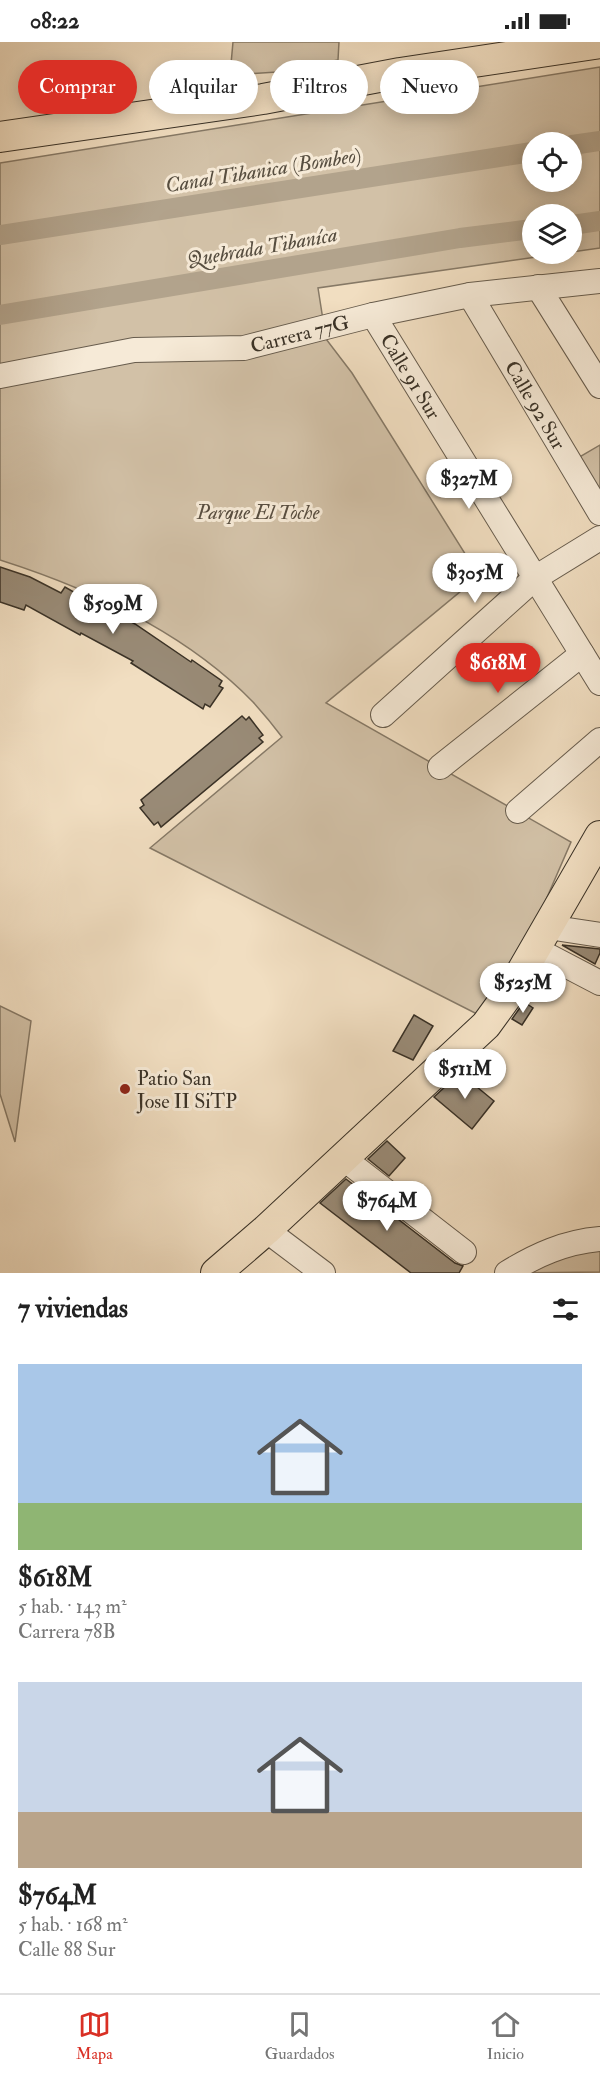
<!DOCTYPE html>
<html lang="es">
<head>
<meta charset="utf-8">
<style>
	:root { --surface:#fff; --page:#f2f2f2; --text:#222; --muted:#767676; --line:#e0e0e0; --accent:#d93025 }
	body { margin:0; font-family:"IM FELL Double Pica",serif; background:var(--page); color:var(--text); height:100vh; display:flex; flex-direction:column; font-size:22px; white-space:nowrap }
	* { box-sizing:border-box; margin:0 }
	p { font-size:20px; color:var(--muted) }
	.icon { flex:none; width:33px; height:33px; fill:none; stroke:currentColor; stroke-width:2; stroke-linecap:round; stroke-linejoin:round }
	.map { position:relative; height:1231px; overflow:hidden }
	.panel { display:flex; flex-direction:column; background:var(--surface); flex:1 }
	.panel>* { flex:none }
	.top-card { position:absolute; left:18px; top:18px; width:564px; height:54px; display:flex; gap:12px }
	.controls { position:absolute; left:522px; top:90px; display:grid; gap:12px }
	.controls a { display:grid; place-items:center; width:60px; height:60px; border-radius:50%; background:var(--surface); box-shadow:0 3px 15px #0003; font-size:30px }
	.price { position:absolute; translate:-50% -51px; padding:0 14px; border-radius:21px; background:#fff; color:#222; font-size:20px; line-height:39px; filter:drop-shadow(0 2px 3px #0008) }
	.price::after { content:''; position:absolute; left:50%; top:36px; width:18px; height:14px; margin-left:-9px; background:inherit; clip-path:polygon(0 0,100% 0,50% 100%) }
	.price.active { background:var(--accent); color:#fff }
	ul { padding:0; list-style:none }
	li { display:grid; align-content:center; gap:12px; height:318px; padding:0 18px }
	li span { display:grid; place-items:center; height:186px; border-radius:0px; color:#555 }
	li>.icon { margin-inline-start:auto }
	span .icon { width:108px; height:108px; fill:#fffc; stroke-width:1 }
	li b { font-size:26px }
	h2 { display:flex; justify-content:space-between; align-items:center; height:72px; padding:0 18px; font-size:26px }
	.pill { padding:0 21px; border-radius:27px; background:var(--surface); box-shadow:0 3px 15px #0003; font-size:21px; line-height:54px }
	.pill.active { background:var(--accent); color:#fff }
	.status { display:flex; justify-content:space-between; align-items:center; height:42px; padding:0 30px; background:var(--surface); direction:ltr }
	.status svg { height:16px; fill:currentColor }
	.tabs { display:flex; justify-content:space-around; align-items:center; height:84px; border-top:2px solid var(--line); background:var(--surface); font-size:16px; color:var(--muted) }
	.tabs a { display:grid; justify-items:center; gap:3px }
	.tabs .active { color:var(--accent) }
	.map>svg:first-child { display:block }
	.green { fill:#d2c1a7; stroke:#867966; stroke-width:1.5; fill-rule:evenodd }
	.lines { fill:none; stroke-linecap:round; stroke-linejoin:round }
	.canal { stroke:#b2a38c; stroke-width:20 }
	.building { fill:#998b77; stroke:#393126; stroke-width:1.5 }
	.minor-casing { stroke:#675c4d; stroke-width:26 }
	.major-casing { stroke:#393126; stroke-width:32 }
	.minor { stroke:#f6ead7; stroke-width:24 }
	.major { stroke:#f1dec1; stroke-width:30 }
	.poi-dot { fill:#8f2418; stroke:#f6ead7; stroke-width:2 }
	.labels { text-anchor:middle; stroke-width:6; stroke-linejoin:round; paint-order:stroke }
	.street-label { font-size:20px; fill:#393126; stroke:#f6ead7 }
	.park-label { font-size:20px; font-style:italic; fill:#584e40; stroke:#f6ead7 }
	.poi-label { font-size:20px; fill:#393126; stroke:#f6ead7; text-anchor:start }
	.water-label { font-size:21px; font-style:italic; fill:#574e40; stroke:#f6ead7 }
</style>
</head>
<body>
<div class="status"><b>08:22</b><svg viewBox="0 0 49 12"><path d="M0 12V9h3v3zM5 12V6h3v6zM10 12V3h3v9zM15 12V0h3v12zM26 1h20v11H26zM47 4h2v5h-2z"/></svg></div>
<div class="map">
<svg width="600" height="1231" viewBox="0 0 600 1231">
	<rect width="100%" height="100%" fill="#f1dec1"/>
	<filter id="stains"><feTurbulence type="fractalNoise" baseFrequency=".00333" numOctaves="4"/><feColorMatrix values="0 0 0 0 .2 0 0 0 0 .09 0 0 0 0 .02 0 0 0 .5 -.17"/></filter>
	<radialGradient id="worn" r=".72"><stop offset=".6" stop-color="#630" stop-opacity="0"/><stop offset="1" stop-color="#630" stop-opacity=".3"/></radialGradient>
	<path class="green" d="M233,0H339L338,18L277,30L230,33Z
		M600,25V206L572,210V172H532V212H558L318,246L326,297L352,331L479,534L326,661L571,800L535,883L500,940L477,972L150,806L282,695C273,683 263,671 253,660C186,591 91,547 0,518V121ZM532,100H572V140H532Z
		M600,403V459L576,417Z
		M0,964L31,979L15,1100L0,1052Z
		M600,1198V1230L509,1231Z"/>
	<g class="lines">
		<path class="canal" d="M572,103L600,99
			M572,183L600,179
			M0,193L532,110
			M0,273L460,196L532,187"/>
	</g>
	<path class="building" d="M0,525L30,535L61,551L65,545L105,568L106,566L135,582L191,620L192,618L222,639L219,644L223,646L210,665L205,662L203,667L131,621L133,619L81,591L80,593L26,563L24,568L0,560Z
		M242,674L246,678L249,675L263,693L259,696L263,700L161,785L158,780L154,783L140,766L144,763L141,758Z
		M562,903L600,907V911L595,922Z
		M524,960L533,966L522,983L512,977Z
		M414,973L433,984L413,1018L393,1009Z
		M460,1031L494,1059L472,1087L434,1055Z
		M387,1099L405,1116L389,1134L368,1117Z
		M346,1137L455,1221L463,1224L459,1231H411L320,1161Z"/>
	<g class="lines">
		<g class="minor-casing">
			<g id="minor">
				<path d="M538,245L600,344"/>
				<path id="s1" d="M470,253L600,471"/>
				<path id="s2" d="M373,273L600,641"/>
				<path id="s3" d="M0,334L134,308L244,306L373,273L470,253L600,239"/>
				<path d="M383,673L535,536L600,496"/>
				<path d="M440,725L582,612"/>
				<path d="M518,769L600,698"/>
				<path d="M548,885L600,893"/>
				<path d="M535,907L600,941"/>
				<path d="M343,1116L464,1210"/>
				<path d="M266,1188L323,1231"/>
				<path d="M507,1231C536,1213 565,1200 600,1197"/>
			</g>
		</g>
		<g class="major-casing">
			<path id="major" d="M0,95L263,57L400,31L600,1
				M216,1231L266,1188L486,983L510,950L600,794"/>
		</g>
		<use href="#minor" class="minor"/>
		<use href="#major" class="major"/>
	</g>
	<circle class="poi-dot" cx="125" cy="1047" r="6"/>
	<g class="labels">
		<g class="street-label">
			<text dy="7" stroke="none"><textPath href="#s3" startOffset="304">Carrera 77G</textPath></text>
			<text dy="7" stroke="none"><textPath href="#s2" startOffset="72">Calle 91 Sur</textPath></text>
			<text dy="7" stroke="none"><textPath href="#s1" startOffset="128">Calle 92 Sur</textPath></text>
		</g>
		<g class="park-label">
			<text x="258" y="477">Parque El Toche</text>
		</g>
		<g class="poi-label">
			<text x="137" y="1043">Patio San<tspan x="137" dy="23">Jose II SiTP</tspan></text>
		</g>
		<g class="water-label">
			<text transform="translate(263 128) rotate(-9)" y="7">Canal Tibanica (Bombeo)</text>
			<text transform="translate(262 205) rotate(-10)" y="7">Quebrada Tibaníca</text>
		</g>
	</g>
	<rect width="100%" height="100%" filter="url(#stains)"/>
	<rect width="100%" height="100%" fill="url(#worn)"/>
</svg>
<div class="controls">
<a><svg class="icon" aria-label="locate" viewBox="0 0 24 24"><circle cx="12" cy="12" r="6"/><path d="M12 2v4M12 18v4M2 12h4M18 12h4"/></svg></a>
<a><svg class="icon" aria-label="layers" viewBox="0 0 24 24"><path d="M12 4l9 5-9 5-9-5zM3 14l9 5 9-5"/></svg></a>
</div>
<b class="price" style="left:469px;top:468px">$327M</b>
<b class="price" style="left:475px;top:562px">$305M</b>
<b class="price" style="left:113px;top:593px">$509M</b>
<b class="price active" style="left:498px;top:652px">$618M</b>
<b class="price" style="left:523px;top:972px">$525M</b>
<b class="price" style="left:465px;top:1058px">$511M</b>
<b class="price" style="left:387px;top:1190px">$764M</b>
<div class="top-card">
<a class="pill active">Comprar</a>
<a class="pill">Alquilar</a>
<a class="pill">Filtros</a>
<a class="pill">Nuevo</a>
</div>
</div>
<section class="panel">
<h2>7 viviendas<svg class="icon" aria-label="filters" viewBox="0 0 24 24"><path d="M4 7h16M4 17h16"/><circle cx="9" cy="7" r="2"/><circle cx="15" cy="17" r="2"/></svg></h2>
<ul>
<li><span style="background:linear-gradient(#a9c7e8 75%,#8fb573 0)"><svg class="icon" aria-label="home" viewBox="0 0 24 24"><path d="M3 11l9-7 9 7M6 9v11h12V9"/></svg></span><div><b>$618M</b><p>5 hab. · 143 m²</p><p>Carrera 78B</p></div></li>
<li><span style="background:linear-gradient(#c9d6e8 70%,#b9a48a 0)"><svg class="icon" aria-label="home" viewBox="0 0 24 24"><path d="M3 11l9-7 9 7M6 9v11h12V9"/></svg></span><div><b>$764M</b><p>5 hab. · 168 m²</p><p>Calle 88 Sur</p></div></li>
</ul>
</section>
<nav class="tabs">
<a class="active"><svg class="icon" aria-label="map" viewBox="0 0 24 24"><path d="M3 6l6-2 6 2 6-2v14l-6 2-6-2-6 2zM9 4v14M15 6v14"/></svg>Mapa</a>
<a><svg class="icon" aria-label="saved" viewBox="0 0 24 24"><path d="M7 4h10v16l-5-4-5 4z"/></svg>Guardados</a>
<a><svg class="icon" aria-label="home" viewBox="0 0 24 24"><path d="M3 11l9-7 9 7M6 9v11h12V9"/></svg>Inicio</a>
</nav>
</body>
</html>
